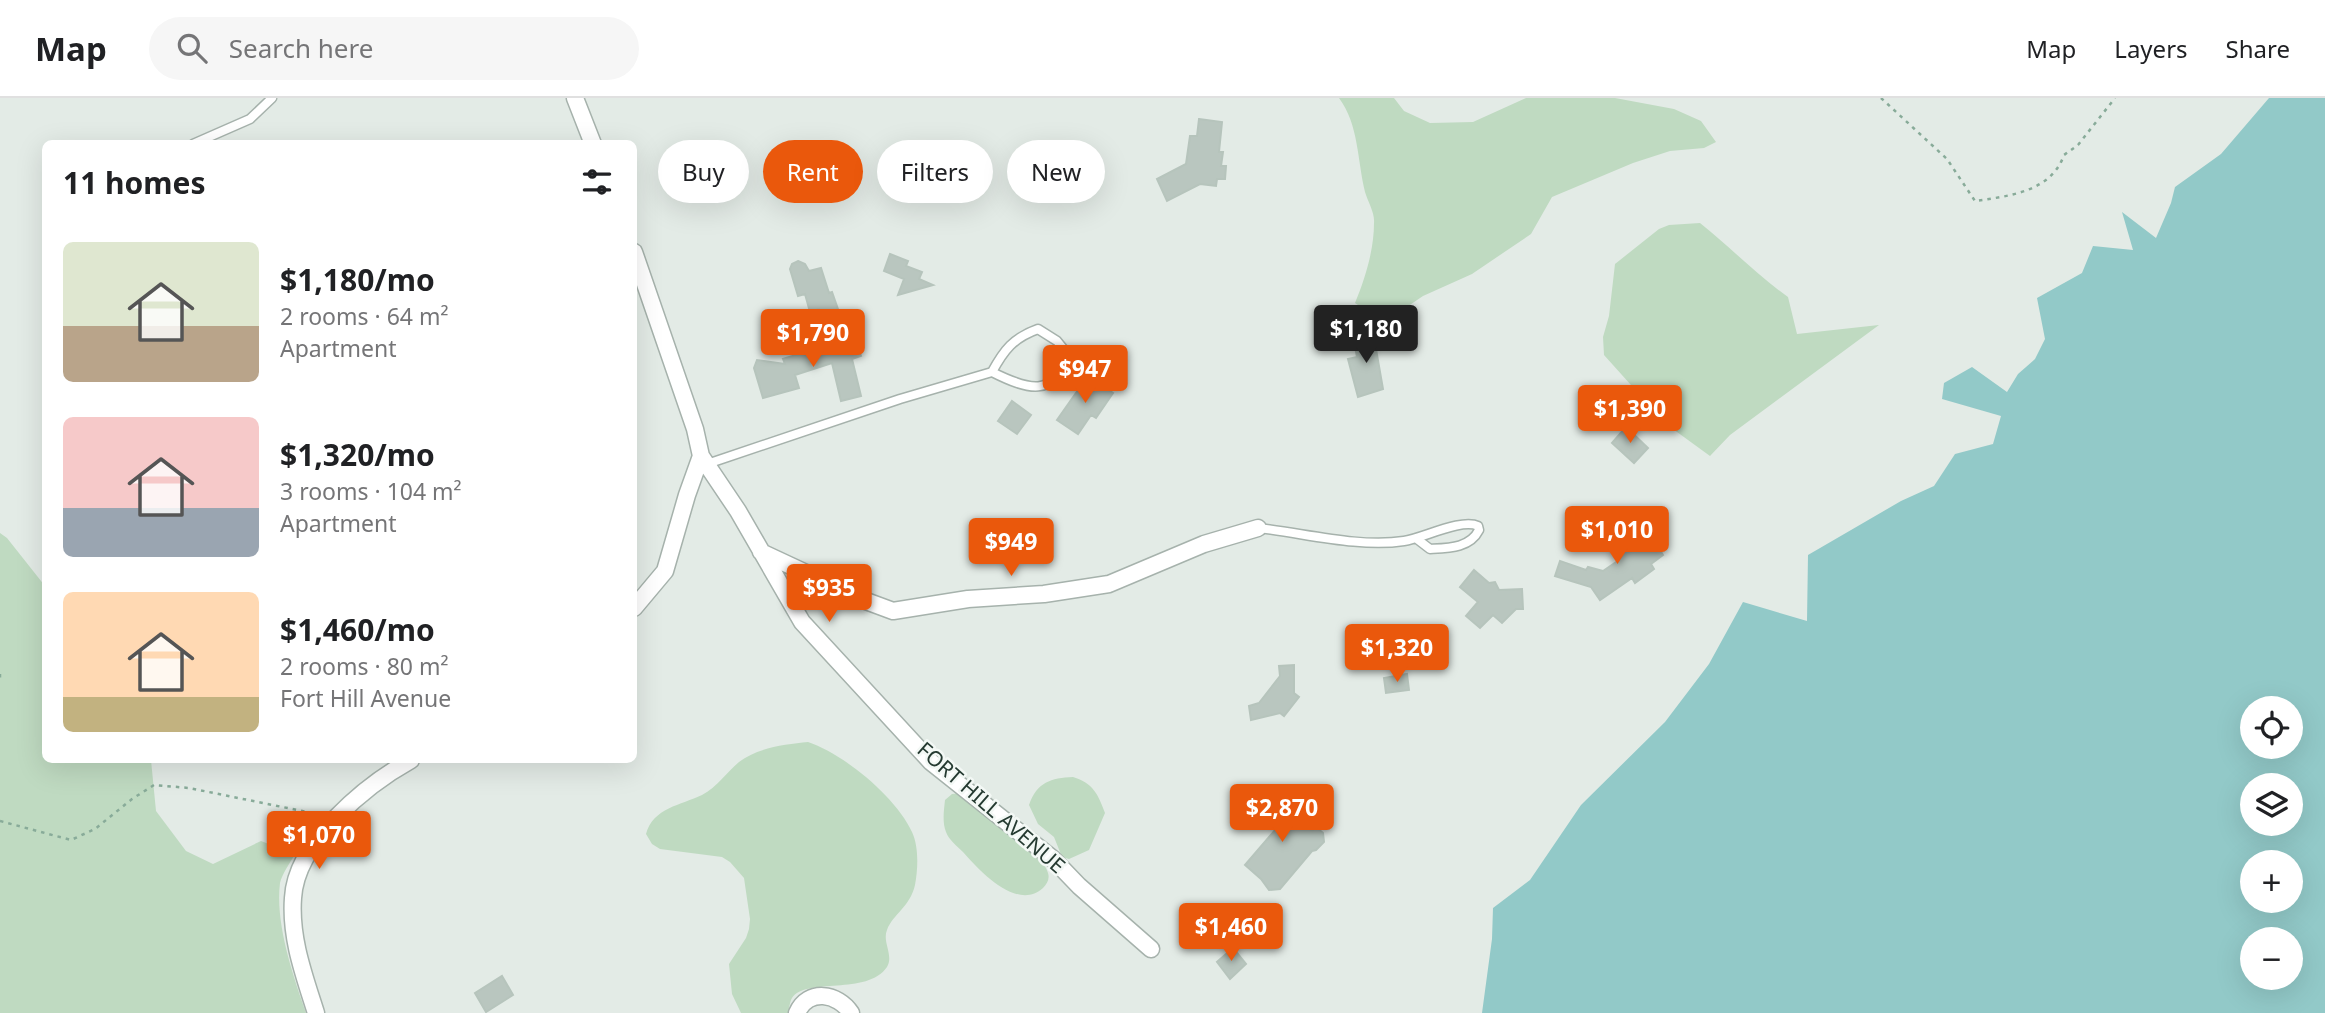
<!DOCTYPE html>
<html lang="en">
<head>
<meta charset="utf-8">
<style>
	:root { --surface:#fff; --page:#f6f6f6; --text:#202124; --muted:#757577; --line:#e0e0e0; --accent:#ea580c }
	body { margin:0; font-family:"Noto Sans",sans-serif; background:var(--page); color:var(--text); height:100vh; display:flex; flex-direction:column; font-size:26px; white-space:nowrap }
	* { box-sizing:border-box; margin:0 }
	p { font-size:23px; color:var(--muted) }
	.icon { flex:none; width:38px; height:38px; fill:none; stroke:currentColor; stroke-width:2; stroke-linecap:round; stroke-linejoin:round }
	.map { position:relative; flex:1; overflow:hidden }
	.details { position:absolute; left:42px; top:42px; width:595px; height:623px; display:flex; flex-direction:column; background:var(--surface); border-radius:10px; box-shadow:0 7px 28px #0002 }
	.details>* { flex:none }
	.hud { position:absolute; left:658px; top:42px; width:665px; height:63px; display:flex; gap:14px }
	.buttons { position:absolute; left:2240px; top:598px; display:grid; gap:14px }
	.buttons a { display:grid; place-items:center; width:63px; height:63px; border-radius:50%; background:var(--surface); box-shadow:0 7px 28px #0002; font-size:35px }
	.price { position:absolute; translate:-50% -60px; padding:0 16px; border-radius:7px; background:var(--accent); color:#fff; font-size:23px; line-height:46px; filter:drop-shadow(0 2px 4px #0008) }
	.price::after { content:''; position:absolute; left:50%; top:42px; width:21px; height:16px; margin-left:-10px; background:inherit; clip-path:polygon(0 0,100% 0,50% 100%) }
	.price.selected { background:#222; color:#fff }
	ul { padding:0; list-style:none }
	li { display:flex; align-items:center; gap:21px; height:175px; padding:0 21px }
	li span { display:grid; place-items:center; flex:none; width:196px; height:140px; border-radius:10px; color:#555 }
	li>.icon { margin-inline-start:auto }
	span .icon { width:84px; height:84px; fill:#fffc; stroke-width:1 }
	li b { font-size:30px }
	h2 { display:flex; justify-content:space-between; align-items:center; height:84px; padding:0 21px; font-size:30px }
	.tag { padding:0 24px; border-radius:32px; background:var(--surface); box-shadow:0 7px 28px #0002; font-size:24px; line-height:63px }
	.tag.selected { background:var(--accent); color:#fff }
	header { display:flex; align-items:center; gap:42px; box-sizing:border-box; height:98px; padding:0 35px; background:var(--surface); border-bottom:2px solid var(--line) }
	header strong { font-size:33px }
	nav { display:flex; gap:38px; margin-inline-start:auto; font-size:24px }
	.search { width:490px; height:63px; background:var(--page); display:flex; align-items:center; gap:18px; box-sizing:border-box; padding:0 24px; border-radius:38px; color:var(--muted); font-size:26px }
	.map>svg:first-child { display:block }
	.green { fill:#bfdac1 }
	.water { fill:#92c9c8; fill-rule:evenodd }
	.building { fill:#b9c6bf; stroke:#b6c4bc; stroke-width:2 }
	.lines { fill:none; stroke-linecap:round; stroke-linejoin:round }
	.lane-casing { stroke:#a6b2ac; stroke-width:11 }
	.street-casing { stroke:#a6b2ac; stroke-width:19 }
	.path { stroke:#88ab99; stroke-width:2.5; stroke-dasharray:3.5 5; stroke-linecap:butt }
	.lane { stroke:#fff; stroke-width:8 }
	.street { stroke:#fff; stroke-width:16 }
	.labels { text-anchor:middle; stroke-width:5; stroke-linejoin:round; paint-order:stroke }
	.street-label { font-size:21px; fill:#253a31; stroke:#f3f8f5 }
</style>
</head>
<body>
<header>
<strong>Map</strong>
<div class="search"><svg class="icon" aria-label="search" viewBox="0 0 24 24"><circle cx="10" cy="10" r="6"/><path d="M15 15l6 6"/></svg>Search here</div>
<nav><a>Map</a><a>Layers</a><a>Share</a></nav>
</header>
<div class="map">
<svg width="2325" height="915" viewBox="0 0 2325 915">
	<rect width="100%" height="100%" fill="#e3ebe6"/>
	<path class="green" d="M1339,0H1394L1404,13L1430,25L1473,24L1526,0H1615L1674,11L1701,23L1716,44L1704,50L1670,53L1633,65L1552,99L1531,136L1472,176L1423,198L1392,219L1370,215L1355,205C1365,181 1374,152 1374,125C1375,115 1368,104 1365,94C1357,62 1359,27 1339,0Z
		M1700,125C1730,149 1757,177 1788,199L1797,236L1879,227L1730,337L1710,358L1666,326L1604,257L1603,239L1609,218L1615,166L1659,131L1669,127Z
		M0,435L7,440L45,488L46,662H151L156,713L186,753L213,766L261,743L295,756C290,765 282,776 280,785C275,826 293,877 306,915H0Z
		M808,644C844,656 896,699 912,734C919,749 918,771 915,787C910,809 893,816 887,832C882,844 894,857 887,869C867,898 806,879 792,900C790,903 789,911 788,915H741L732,896L729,866L746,840L749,831L750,821L744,780L730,764L722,759L660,751L652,746L646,736C653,710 681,707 702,697C717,689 727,674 739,664C757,650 786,646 808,644Z
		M1073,679C1093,685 1098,696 1105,715L1089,752L1069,761L1062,759L1054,739L1038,726L1029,707C1037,684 1051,680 1073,679Z
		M963,695C982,710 1043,754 1048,775C1050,781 1047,786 1043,790C1017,814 979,772 963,754C957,748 949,742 946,734C942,724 944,712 945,702L952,696Z"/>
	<path class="water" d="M2269,0H2325V915H1482L1492,841L1493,810L1530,782L1581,707L1665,624L1709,566L1743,504L1807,523L1808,457L1901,403L1934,388L1955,356L1993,346L2001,318L1942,301L1944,285L1972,269L2007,294L2018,276L2035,261L2045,241L2037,200L2082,175L2093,148L2133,152L2122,114L2156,140L2171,105L2175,89L2221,56ZM2252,611H2291V649H2252ZM2252,688H2291V726H2252ZM2252,765H2291V803H2252ZM2252,842H2291V880H2252Z"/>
	<path class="building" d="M1199,21L1222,24L1219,54H1223L1221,68H1226L1225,81H1217L1216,88L1200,86L1167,103L1157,81L1186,66L1190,38H1197Z
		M890,156L908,163L906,168L922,174L919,181L933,187L898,197L904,181L884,173Z
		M798,163L805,166L809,173L821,170L829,195L832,194L839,214L821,219L819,211L810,214L805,196L798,198L790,171L792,166Z
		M1373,234L1383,291L1358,299L1348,261L1357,259L1353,237Z
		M853,236L861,258L852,261L861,298L841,303L832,265L795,277L799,290L763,300L754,270L757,262L785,266L783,261L832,246L831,243Z
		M1088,278L1113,295L1096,320L1091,317L1078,336L1057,322Z
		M1012,303L1031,317L1017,336L998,323Z
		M1626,329L1648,350L1634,365L1612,345Z
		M1648,427L1657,441L1654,443L1663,457L1651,466L1654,471L1635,485L1632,480L1600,502L1591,489L1555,478L1560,463L1586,472L1588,469L1603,473L1619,462L1617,458L1637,444L1632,437Z
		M1474,472L1489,485L1495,484L1499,492L1522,491L1523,511H1516L1502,525L1493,517L1480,530L1466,518L1478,504L1460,489Z
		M1294,567V595L1299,599L1284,618L1280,615L1251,622L1249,608L1259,605L1280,578L1279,568Z
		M1407,576L1409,592L1386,595L1384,580Z
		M1265,693L1312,733L1316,729L1323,735L1324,744L1316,752L1312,753L1280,791L1269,792L1261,781L1245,767L1276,731L1250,709Z
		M1233,850L1246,866L1230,881L1217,864Z
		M502,878L513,897L486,914L475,895Z"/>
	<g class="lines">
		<g class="lane-casing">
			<path id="lane" d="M193,46L250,21L272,0
				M707,366L900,301L992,274C1004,252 1013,240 1038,231L1057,243L1066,254C1057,302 1026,291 992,274
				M1258,430C1304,435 1359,450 1404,443C1423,440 1462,420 1478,428L1479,432C1470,450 1449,450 1430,451L1417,441"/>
		</g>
		<g class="street-casing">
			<path id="street" d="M575,0L593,46
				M634,154L695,331L701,358L738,413L802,524L931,664L1053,761L1079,788L1151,851
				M761,454L866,503L893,513L968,501L1044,496L1109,486L1204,446L1258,430
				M634,510L665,473L687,397L701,358
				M316,915C304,877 290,840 293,800C296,744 366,687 411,662
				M797,915C808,890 838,895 851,915"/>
		</g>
		<path class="path" d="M1881,0L1947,61L1975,103C2009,98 2051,94 2064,57L2078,47L2115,0
			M0,576V583
			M0,723L71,742L95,731L132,701L154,687L189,690L317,716"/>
		<use href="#lane" class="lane"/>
		<use href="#street" class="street"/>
	</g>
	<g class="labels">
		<g class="street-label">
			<text transform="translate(991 710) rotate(41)" y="7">FORT HILL AVENUE</text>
		</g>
	</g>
</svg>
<div class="buttons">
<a><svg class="icon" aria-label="locate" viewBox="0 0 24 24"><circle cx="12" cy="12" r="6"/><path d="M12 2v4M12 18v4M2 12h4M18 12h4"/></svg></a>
<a><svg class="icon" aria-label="layers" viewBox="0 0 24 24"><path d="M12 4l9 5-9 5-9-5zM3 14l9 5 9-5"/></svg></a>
<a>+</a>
<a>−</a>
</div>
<b class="price selected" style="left:1366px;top:267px">$1,180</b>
<b class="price" style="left:813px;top:271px">$1,790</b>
<b class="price" style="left:1085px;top:307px">$947</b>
<b class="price" style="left:1630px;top:347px">$1,390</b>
<b class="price" style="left:1617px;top:468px">$1,010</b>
<b class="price" style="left:1011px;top:480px">$949</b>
<b class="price" style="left:829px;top:526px">$935</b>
<b class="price" style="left:1397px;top:586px">$1,320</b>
<b class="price" style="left:1282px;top:746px">$2,870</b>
<b class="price" style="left:319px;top:773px">$1,070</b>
<b class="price" style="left:1231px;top:865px">$1,460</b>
<div class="hud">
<a class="tag">Buy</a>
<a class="tag selected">Rent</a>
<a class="tag">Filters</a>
<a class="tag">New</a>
</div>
<section class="details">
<h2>11 homes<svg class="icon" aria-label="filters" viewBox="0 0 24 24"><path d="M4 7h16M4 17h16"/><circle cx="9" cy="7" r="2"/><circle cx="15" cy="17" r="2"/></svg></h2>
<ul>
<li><span style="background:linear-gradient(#dfe7d0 60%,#b9a48a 0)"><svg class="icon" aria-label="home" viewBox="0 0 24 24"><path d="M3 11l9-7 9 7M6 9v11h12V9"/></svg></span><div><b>$1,180/mo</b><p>2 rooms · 64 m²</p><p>Apartment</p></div></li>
<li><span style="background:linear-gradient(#f6c9c9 65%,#9aa5b1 0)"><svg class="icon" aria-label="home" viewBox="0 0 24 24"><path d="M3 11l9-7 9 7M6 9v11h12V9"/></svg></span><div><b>$1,320/mo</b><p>3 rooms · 104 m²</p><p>Apartment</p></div></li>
<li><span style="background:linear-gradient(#ffd9b3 75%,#c2b280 0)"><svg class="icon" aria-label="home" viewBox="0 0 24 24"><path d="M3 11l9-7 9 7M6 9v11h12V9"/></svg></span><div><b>$1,460/mo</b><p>2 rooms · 80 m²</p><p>Fort Hill Avenue</p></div></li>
</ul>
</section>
</div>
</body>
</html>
